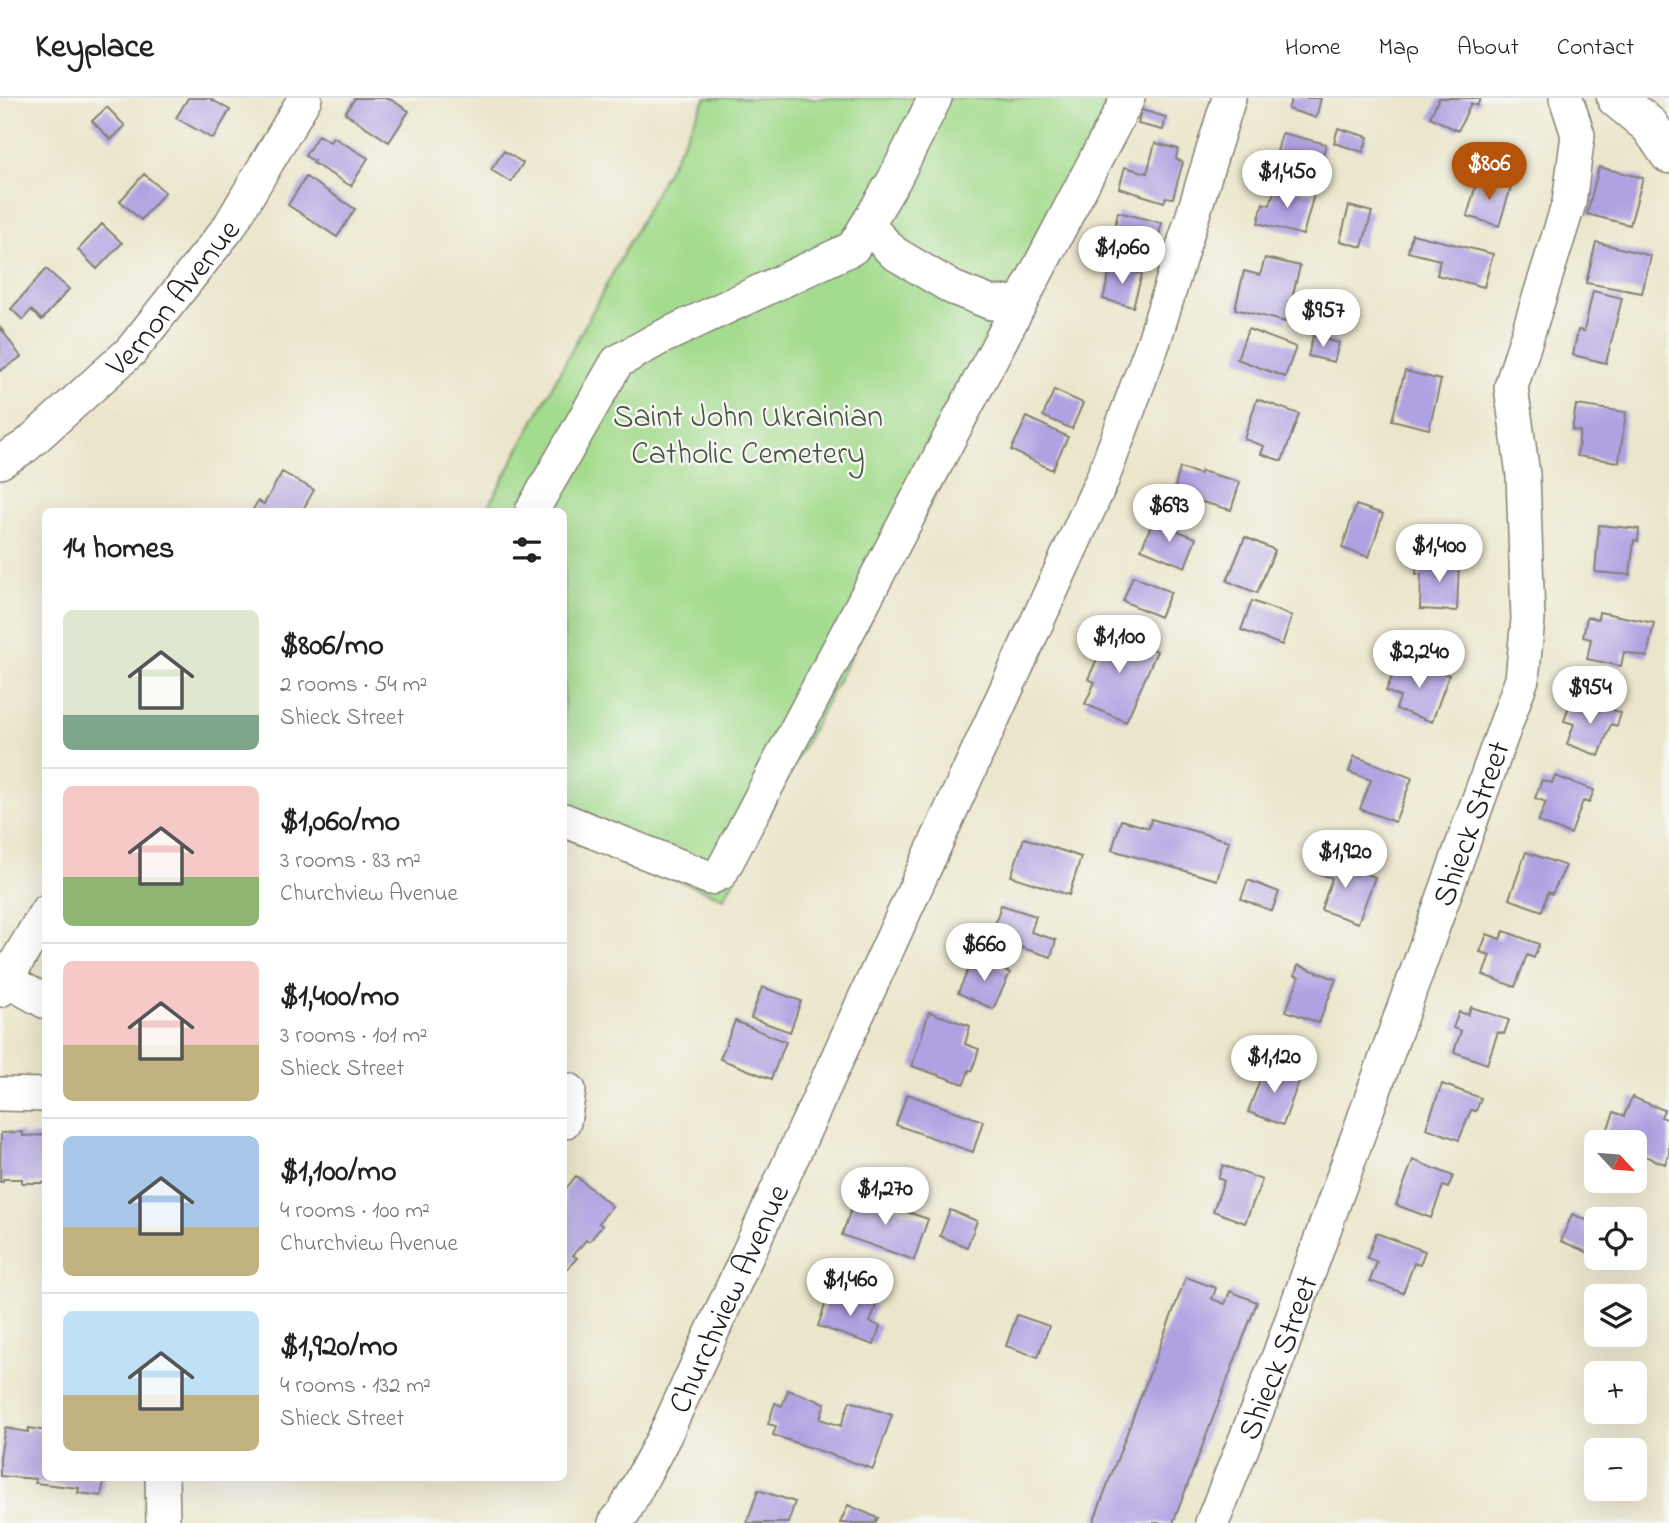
<!DOCTYPE html>
<html lang="en">
<head>
<meta charset="utf-8">
<style>
	:root { --surface:#fff; --page:#f6f6f6; --text:#222; --muted:#767676; --line:#e0e0e0; --accent:#b45309 }
	body { margin:0; font-family:"Indie Flower",sans-serif; background:var(--page); color:var(--text); height:100vh; display:flex; flex-direction:column; font-size:26px; white-space:nowrap }
	* { box-sizing:border-box; margin:0 }
	p { font-size:23px; color:var(--muted) }
	.icon { flex:none; width:38px; height:38px; fill:none; stroke:currentColor; stroke-width:2; stroke-linecap:round; stroke-linejoin:round }
	.map { position:relative; flex:1; overflow:hidden }
	.panel { position:absolute; left:42px; top:410px; width:525px; height:973px; display:flex; flex-direction:column; background:var(--surface); border-radius:10px; box-shadow:0 7px 28px #0002 }
	.panel>* { flex:none }
	.needle { width:46px; rotate:116deg }
	.tools { position:absolute; left:1584px; top:1032px; display:grid; gap:14px }
	.tools a { display:grid; place-items:center; width:63px; height:63px; border-radius:10px; background:var(--surface); box-shadow:0 7px 28px #0002; font-size:35px }
	.price { position:absolute; translate:-50% -60px; padding:0 16px; border-radius:24px; background:#fff; color:#222; font-size:23px; line-height:46px; filter:drop-shadow(0 2px 4px #0008) }
	.price::after { content:''; position:absolute; left:50%; top:42px; width:21px; height:16px; margin-left:-10px; background:inherit; clip-path:polygon(0 0,100% 0,50% 100%) }
	.price.active { background:var(--accent); color:#fff }
	ul { padding:0; list-style:none }
	li { display:flex; align-items:center; gap:21px; height:175px; padding:0 21px }
	li+li { border-top:2px solid var(--line) }
	li span { display:grid; place-items:center; flex:none; width:196px; height:140px; border-radius:10px; color:#555 }
	li>.icon { margin-inline-start:auto }
	span .icon { width:84px; height:84px; fill:#fffc; stroke-width:1 }
	li b { font-size:30px }
	h2 { display:flex; justify-content:space-between; align-items:center; height:84px; padding:0 21px; font-size:30px }
	header { display:flex; align-items:center; gap:42px; box-sizing:border-box; height:98px; padding:0 35px; background:var(--surface); border-bottom:2px solid var(--line) }
	header strong { font-size:33px }
	nav { display:flex; gap:38px; margin-inline-start:auto; font-size:24px }
	.map>svg:first-child { display:block }
	.green { fill:#a4dc8e; stroke:#607c55; stroke-width:2 }
	.building { fill:#b0a1e2 }
	.lines { fill:none; stroke-linecap:round; stroke-linejoin:round }
	.minor-casing { stroke:#848174; stroke-width:36 }
	.major-casing { stroke:#848174; stroke-width:41 }
	.minor { stroke:#fff; stroke-width:33 }
	.major { stroke:#fff; stroke-width:38 }
	.labels { text-anchor:middle; stroke-width:5; stroke-linejoin:round; paint-order:stroke }
	.street-label { font-size:32px; fill:#1c1c1c; stroke:#f6f6f2 }
	.park-label { font-size:32px; fill:#45563e; stroke:#f6f6f2 }
</style>
</head>
<body>
<header>
<strong>Keyplace</strong>
<nav><a>Home</a><a>Map</a><a>About</a><a>Contact</a></nav>
</header>
<div class="map">
<svg width="1669" height="1425" viewBox="0 0 1669 1425">
	<rect width="100%" height="100%" fill="#f6f6f2"/>
	<filter id="ink" filterUnits="userSpaceOnUse"><feTurbulence type="fractalNoise" baseFrequency=".0143" numOctaves="2"/><feDisplacementMap in="SourceGraphic" scale="14" xChannelSelector="R" yChannelSelector="G"/><feConvolveMatrix kernelMatrix="1 2 1 2 8 2 1 2 1" color-interpolation-filters="sRGB"/></filter>
	<filter id="wash" filterUnits="userSpaceOnUse"><feTurbulence type="fractalNoise" baseFrequency=".00686" numOctaves="4" result="noise"/><feDisplacementMap in="SourceGraphic" scale="28" xChannelSelector="R" yChannelSelector="G"/><feGaussianBlur stdDeviation="1.57" result="paint"/><feColorMatrix in="noise" values="0 0 0 0 0 0 0 0 0 0 0 0 0 0 0 0 0 1.4 0 .05"/><feComposite in="paint" operator="in"/></filter>
	<g filter="url(#wash)">
		<rect width="100%" height="100%" fill="#ebe6cb"/>
		<path class="green" d="M706,0H1143L724,800L564,739V413H486Z"/>
		<g id="blocks">
			<path class="building" d="M188,0H209L230,12L213,41L176,20Z
				M355,0H388L409,13L389,44L345,15Z
				M1292,0H1321L1316,20L1288,11Z
				M1439,0H1481L1477,8L1471,5L1458,33L1430,19Z
				M107,9L125,28L111,42L92,23Z
				M1141,12L1166,19L1163,32L1138,26Z
				M1338,30L1368,39L1363,54L1334,45Z
				M1282,35L1326,46L1318,76L1274,65Z
				M318,37L330,44L333,39L368,60L351,88L313,65L314,63L305,58Z
				M1155,45L1178,51L1176,61L1183,64L1173,100L1166,99L1164,104L1119,90L1125,69L1147,75Z
				M504,53L523,65L511,84L491,72Z
				M1599,69L1643,80L1630,127L1587,116Z
				M144,76L165,94L141,122L120,103Z
				M306,79L355,111L337,139L288,107Z
				M1478,80L1511,89L1499,128L1467,118Z
				M1276,86L1314,96L1303,137L1258,125L1263,105L1270,107Z
				M1349,108L1372,114L1362,149L1340,143Z
				M1118,114L1162,125L1153,160L1110,150Z
				M102,126L122,145L97,171L78,152Z
				M1412,136L1493,156L1484,189L1437,177L1440,162L1408,154Z
				M1596,144L1651,158L1642,195L1586,185Z
				M1265,160L1300,168L1286,224L1235,211L1244,173L1260,177Z
				M1111,168L1142,176L1133,209L1103,201Z
				M46,171L69,191L42,222L31,212L23,222L11,211Z
				M1593,193L1622,200L1606,265L1573,257L1578,232L1584,233Z
				M0,229L21,259L0,273Z
				M1248,231L1296,249L1285,279L1237,261Z
				M1313,238L1339,245L1334,264L1308,258Z
				M1405,273L1441,282L1429,331L1392,322Z
				M1054,292L1083,305L1072,331L1043,318Z
				M1257,301L1299,316L1282,363L1261,356L1264,348L1244,341Z
				M1576,307L1626,314L1619,364L1577,358L1580,333L1572,332Z
				M1027,319L1068,339L1052,372L1011,352Z
				M1180,370L1200,376L1201,373L1240,384L1231,412L1173,396Z
				M282,374L314,392L302,413H252L258,403L264,406Z
				M1356,407L1383,416L1369,459L1342,450Z
				M1153,423L1196,440L1185,469L1141,451Z
				M1599,427L1639,431L1638,443L1634,442L1630,477L1595,474Z
				M1245,439L1275,452L1257,495L1227,483Z
				M1417,461L1459,463L1457,513L1420,511L1421,476H1416Z
				M1133,478L1171,494L1160,519L1123,503Z
				M1252,503L1292,518L1282,547L1241,532Z
				M1599,514L1654,525L1647,559L1624,554L1621,568L1587,561L1591,541L1583,539L1587,519L1598,521Z
				M1110,532L1157,553L1126,624L1085,606L1095,584L1088,581Z
				M1409,562L1449,577L1432,624L1396,611L1400,599L1386,593L1394,574L1403,578Z
				M1584,601L1621,615L1617,628L1611,626L1599,658L1567,646L1574,626L1564,623L1570,605L1581,609Z
				M1354,658L1412,680L1395,724L1360,711L1371,682L1349,674Z
				M1555,678L1594,692L1589,705L1583,703L1571,736L1538,724L1546,704L1535,700L1542,682L1552,685Z
				M1151,721L1229,743L1217,782L1112,752L1121,722L1149,730Z
				M1024,740L1081,759L1069,797L1011,778Z
				M1526,754L1566,768L1552,796L1548,794L1542,813L1509,801Z
				M1320,759L1375,779L1358,825L1321,812L1332,780L1315,774Z
				M1248,782L1279,794L1272,813L1241,801Z
				M1001,807L1036,818L1031,834L1056,842L1051,859L991,840Z
				M1504,833L1539,846L1534,860L1527,857L1515,889L1483,877L1490,857L1480,854L1487,836L1500,841Z
				M974,858L1010,875L993,911L958,895Z
				M1298,867L1336,881L1319,925L1286,913L1299,879L1295,877Z
				M762,889L801,903L790,934L751,920Z
				M1471,909L1509,922L1504,936L1498,934L1487,966L1454,954L1461,933L1453,930L1459,914L1468,917Z
				M929,914L970,928L965,946L979,951L972,973L969,972L964,986L912,968Z
				M735,923L786,944L771,981L720,961Z
				M1265,968L1300,980L1283,1027L1248,1014Z
				M1442,986L1481,1000L1476,1013L1471,1012L1459,1042L1426,1030Z
				M907,996L983,1023L973,1054L896,1027Z
				M1632,999L1664,1012L1661,1019L1669,1022V1057L1665,1066L1634,1054V1045H1613L1604,1041L1614,1014L1624,1018Z
				M23,1034V1038L46,1037V1081L44,1085H22V1081H3V1084H0L1,1035Z
				M1413,1062L1453,1078L1448,1090L1443,1088L1431,1120L1396,1107Z
				M1223,1067L1262,1082L1245,1125L1213,1113L1224,1083L1218,1080Z
				M576,1078L612,1108L599,1125L602,1128L589,1144L586,1142L573,1157L577,1160L564,1175V1093Z
				M856,1097L928,1121L914,1162L842,1137Z
				M950,1112L977,1123L967,1149L940,1138Z
				M1572,1116L1596,1126V1158L1561,1143Z
				M1376,1135L1425,1153L1420,1167L1414,1165L1403,1195L1370,1183L1377,1164L1367,1160Z
				M1186,1179L1216,1190L1212,1201L1225,1206L1230,1193L1257,1204L1173,1425H1093Z
				M830,1193L876,1208L870,1224L880,1228L874,1247L818,1228Z
				M1017,1217L1049,1228L1038,1259L1006,1248Z
				M788,1292L825,1305L820,1321L841,1328L850,1303L892,1317L873,1371L773,1337L776,1328L768,1326L775,1305L782,1308Z
				M5,1330L28,1334L29,1330L46,1333V1379H105L101,1398L78,1395L79,1390L35,1385L36,1381L0,1378V1359Z
				M758,1392L795,1404L788,1425H747Z
				M848,1407L878,1420L875,1425H840Z"/>
		</g>
	</g>
	<g filter="url(#ink)">
		<use href="#blocks" fill-opacity="0" stroke="#848174" stroke-width="2"/>
		<g class="lines">
			<g class="minor-casing">
				<g id="minor">
					<path d="M867,127L894,155L953,190L991,205L1021,204"/>
					<path id="s1" d="M0,364L26,348L131,253L229,129L305,0"/>
					<path d="M532,413L617,264L658,241L853,150L894,82L935,0"/>
					<path d="M564,722L710,780L721,775L1128,0"/>
					<path d="M6,882L46,904"/>
					<path d="M0,892L46,814"/>
					<path d="M0,996L46,997"/>
					<path d="M564,1024L569,992"/>
					<path d="M162,1379L163,1425"/>
					<path id="s2" d="M615,1425L624,1414L665,1337L1102,382L1154,243L1229,0"/>
					<path id="s3" d="M1212,1425L1278,1260L1522,581L1528,521L1523,377L1511,289L1569,105L1578,37L1566,0"/>
				</g>
			</g>
			<g class="major-casing">
				<path id="major" d="M1616,0L1650,28L1669,56"/>
			</g>
			<use href="#minor" class="minor"/>
			<use href="#major" class="major"/>
		</g>
	</g>
	<g class="labels">
		<g class="street-label">
			<text dy="11" stroke="none"><textPath href="#s1" startOffset="240">Vernon Avenue</textPath></text>
			<text dy="11" stroke="none"><textPath href="#s3" startOffset="746">Shieck Street</textPath></text>
			<text dy="11" stroke="none"><textPath href="#s2" startOffset="252">Churchview Avenue</textPath></text>
			<text dy="11" stroke="none"><textPath href="#s3" startOffset="178">Shieck Street</textPath></text>
		</g>
		<g class="park-label">
			<text x="748" y="328">Saint John Ukrainian<tspan x="748" dy="37">Catholic Cemetery</tspan></text>
		</g>
	</g>
</svg>
<div class="tools">
<a><svg class="needle" viewBox="-14 -14 28 28"><path d="M0-13l5 13h-10z" fill="#e53935"/><path d="M0 13l5-13h-10z" fill="#767676"/></svg></a>
<a><svg class="icon" aria-label="locate" viewBox="0 0 24 24"><circle cx="12" cy="12" r="6"/><path d="M12 2v4M12 18v4M2 12h4M18 12h4"/></svg></a>
<a><svg class="icon" aria-label="layers" viewBox="0 0 24 24"><path d="M12 4l9 5-9 5-9-5zM3 14l9 5 9-5"/></svg></a>
<a>+</a>
<a>−</a>
</div>
<b class="price active" style="left:1489px;top:104px">$806</b>
<b class="price" style="left:1287px;top:112px">$1,450</b>
<b class="price" style="left:1122px;top:188px">$1,060</b>
<b class="price" style="left:1323px;top:251px">$957</b>
<b class="price" style="left:1169px;top:446px">$693</b>
<b class="price" style="left:1439px;top:486px">$1,400</b>
<b class="price" style="left:1119px;top:577px">$1,100</b>
<b class="price" style="left:1419px;top:592px">$2,240</b>
<b class="price" style="left:1590px;top:628px">$954</b>
<b class="price" style="left:1345px;top:792px">$1,920</b>
<b class="price" style="left:984px;top:885px">$660</b>
<b class="price" style="left:1274px;top:997px">$1,120</b>
<b class="price" style="left:885px;top:1129px">$1,270</b>
<b class="price" style="left:850px;top:1220px">$1,460</b>
<section class="panel">
<h2>14 homes<svg class="icon" aria-label="filters" viewBox="0 0 24 24"><path d="M4 7h16M4 17h16"/><circle cx="9" cy="7" r="2"/><circle cx="15" cy="17" r="2"/></svg></h2>
<ul>
<li><span style="background:linear-gradient(#dfe7d0 75%,#7fa58c 0)"><svg class="icon" aria-label="home" viewBox="0 0 24 24"><path d="M3 11l9-7 9 7M6 9v11h12V9"/></svg></span><div><b>$806/mo</b><p>2 rooms · 54 m²</p><p>Shieck Street</p></div></li>
<li><span style="background:linear-gradient(#f6c9c9 65%,#8fb573 0)"><svg class="icon" aria-label="home" viewBox="0 0 24 24"><path d="M3 11l9-7 9 7M6 9v11h12V9"/></svg></span><div><b>$1,060/mo</b><p>3 rooms · 83 m²</p><p>Churchview Avenue</p></div></li>
<li><span style="background:linear-gradient(#f6c9c9 60%,#c2b280 0)"><svg class="icon" aria-label="home" viewBox="0 0 24 24"><path d="M3 11l9-7 9 7M6 9v11h12V9"/></svg></span><div><b>$1,400/mo</b><p>3 rooms · 101 m²</p><p>Shieck Street</p></div></li>
<li><span style="background:linear-gradient(#a9c7e8 65%,#c2b280 0)"><svg class="icon" aria-label="home" viewBox="0 0 24 24"><path d="M3 11l9-7 9 7M6 9v11h12V9"/></svg></span><div><b>$1,100/mo</b><p>4 rooms · 100 m²</p><p>Churchview Avenue</p></div></li>
<li><span style="background:linear-gradient(#bfe0f5 60%,#c2b280 0)"><svg class="icon" aria-label="home" viewBox="0 0 24 24"><path d="M3 11l9-7 9 7M6 9v11h12V9"/></svg></span><div><b>$1,920/mo</b><p>4 rooms · 132 m²</p><p>Shieck Street</p></div></li>
</ul>
</section>
</div>
</body>
</html>
